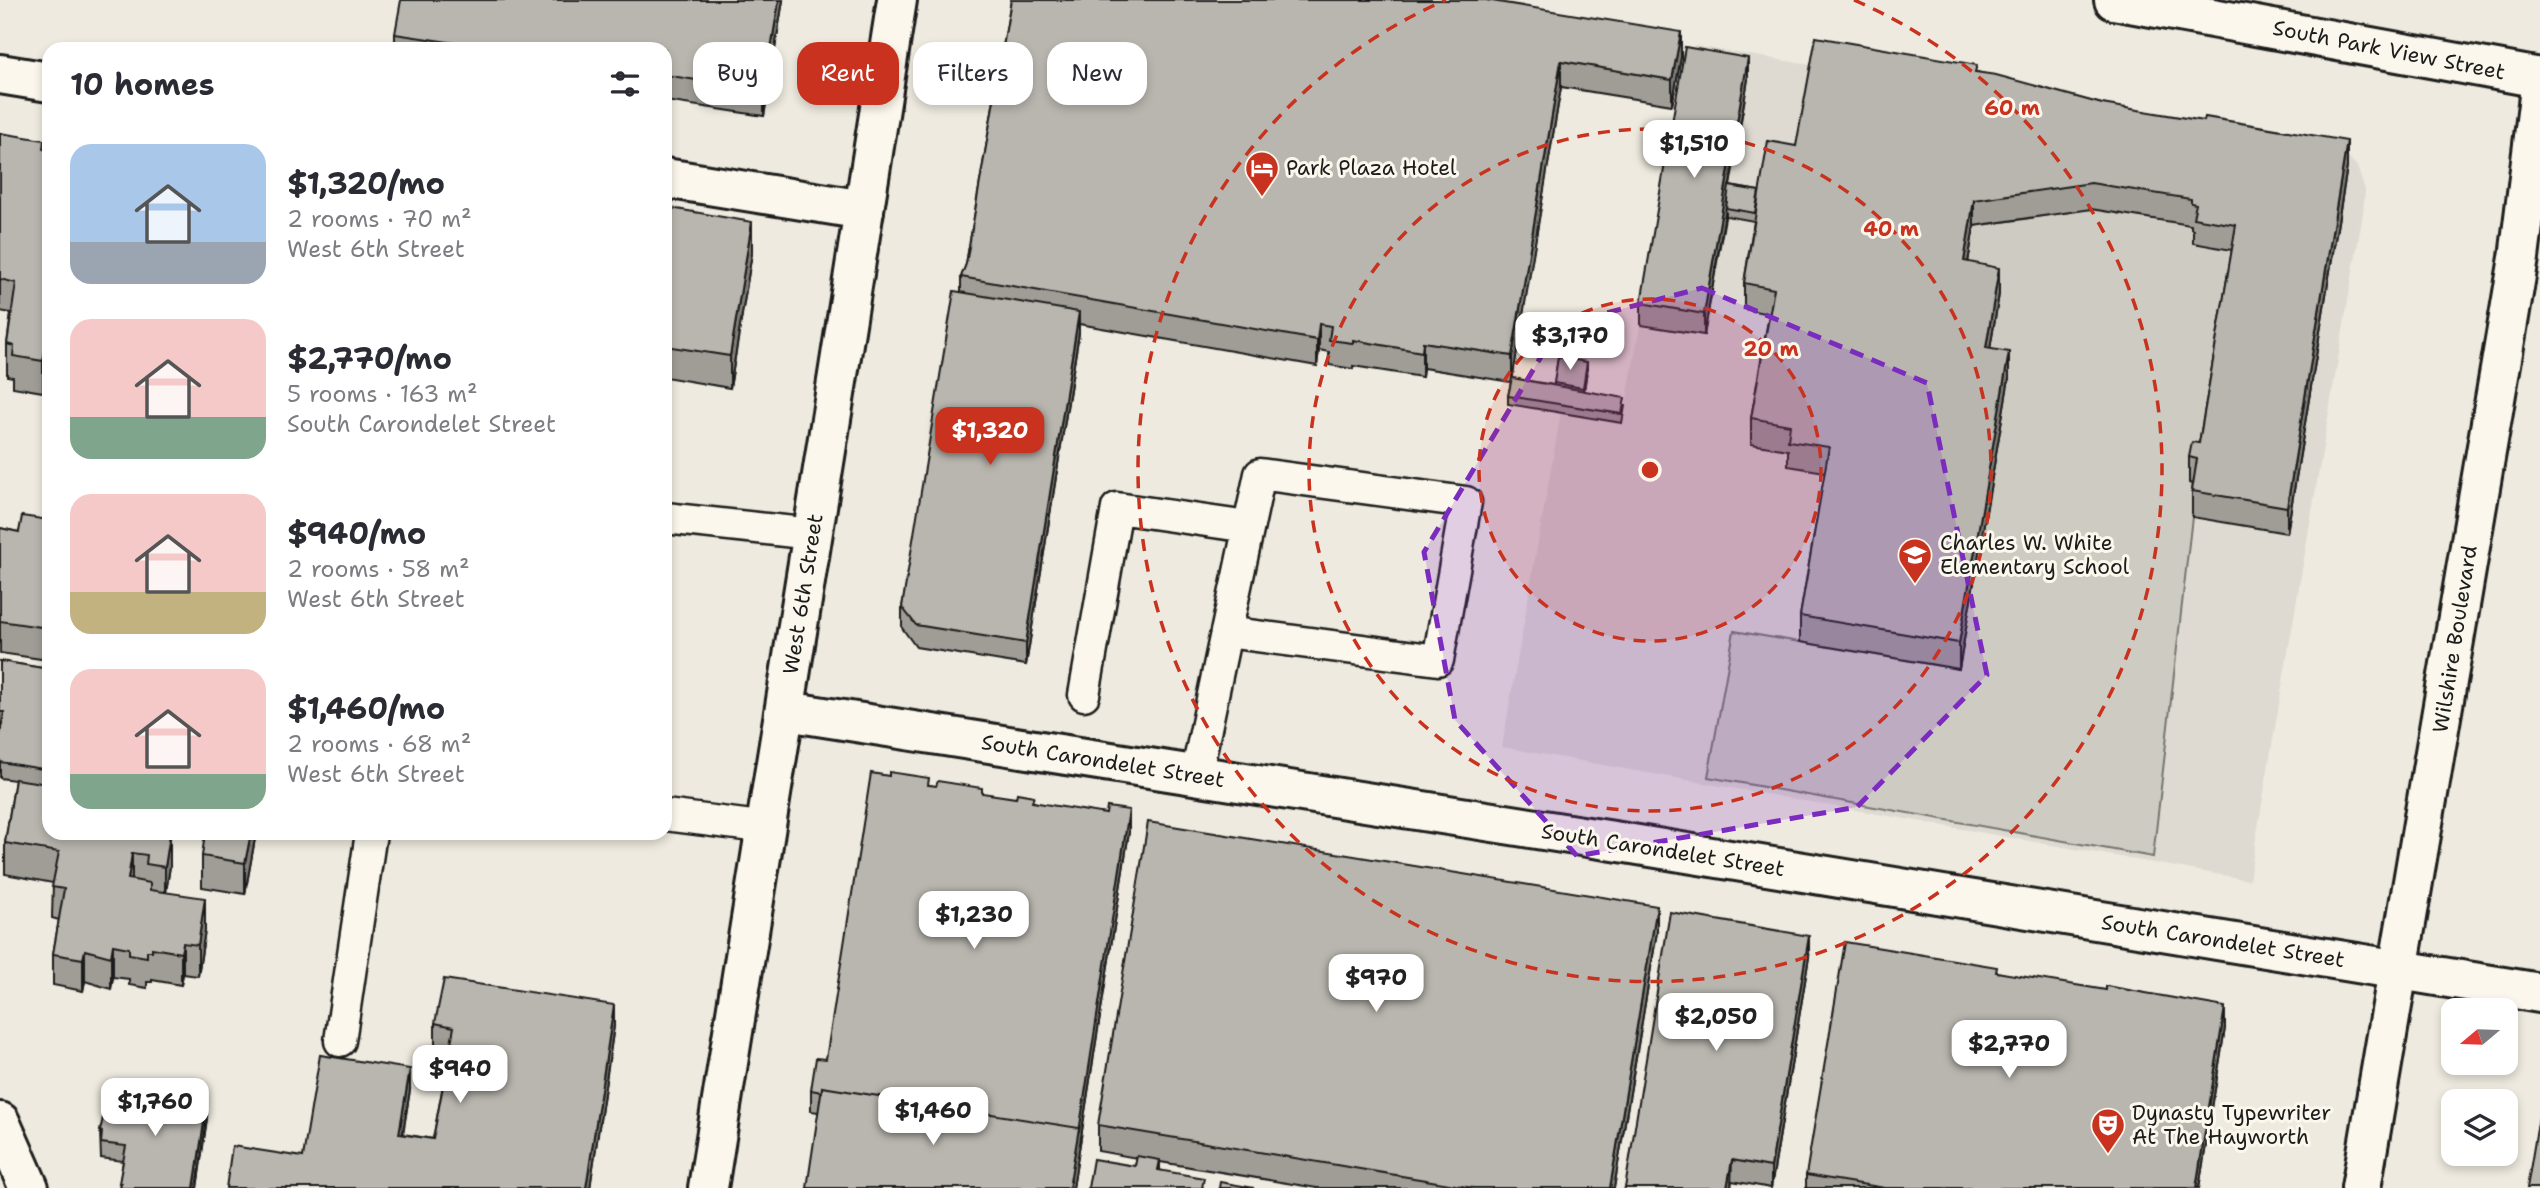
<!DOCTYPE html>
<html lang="en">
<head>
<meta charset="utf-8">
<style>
	:root { --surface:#fff; --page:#f2f2f3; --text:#2b2b33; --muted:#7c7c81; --accent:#c8321e }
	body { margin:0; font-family:"Shantell Sans",sans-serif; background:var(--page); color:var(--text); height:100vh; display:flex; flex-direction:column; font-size:26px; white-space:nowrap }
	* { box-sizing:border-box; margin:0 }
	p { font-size:23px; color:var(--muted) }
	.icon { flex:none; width:38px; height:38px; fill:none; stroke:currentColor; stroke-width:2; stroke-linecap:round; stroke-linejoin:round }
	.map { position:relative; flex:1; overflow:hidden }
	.panel { position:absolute; left:42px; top:42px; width:630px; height:798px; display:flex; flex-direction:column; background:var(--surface); border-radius:21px; box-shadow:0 4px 10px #0003 }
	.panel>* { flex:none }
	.banner { position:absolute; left:693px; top:42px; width:665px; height:63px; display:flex; gap:14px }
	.needle { width:46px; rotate:251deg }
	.buttons { position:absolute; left:2441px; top:998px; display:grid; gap:14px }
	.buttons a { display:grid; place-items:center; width:77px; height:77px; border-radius:14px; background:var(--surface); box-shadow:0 4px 10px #0003; font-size:35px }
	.price { position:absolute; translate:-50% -60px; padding:0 16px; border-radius:14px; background:#fff; color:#222; font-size:23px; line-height:46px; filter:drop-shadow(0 2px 4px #0008) }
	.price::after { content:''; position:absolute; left:50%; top:42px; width:21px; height:16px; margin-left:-10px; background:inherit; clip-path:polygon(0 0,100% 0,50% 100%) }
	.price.selected { background:var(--accent); color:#fff }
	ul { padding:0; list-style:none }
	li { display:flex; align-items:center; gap:21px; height:175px; padding:0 28px }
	li span { display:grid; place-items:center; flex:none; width:196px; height:140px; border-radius:21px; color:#555 }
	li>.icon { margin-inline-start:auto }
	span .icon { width:84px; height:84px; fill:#fffc; stroke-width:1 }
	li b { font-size:30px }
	h2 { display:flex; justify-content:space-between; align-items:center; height:84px; padding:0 28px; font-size:30px }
	.chip { padding:0 24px; border-radius:21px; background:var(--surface); box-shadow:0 4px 10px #0003; font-size:24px; line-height:63px }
	.chip.selected { background:var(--accent); color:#fff }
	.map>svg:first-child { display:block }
	.built { fill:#dedad1 }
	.green { fill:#ceccc2; stroke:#75746f; stroke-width:2 }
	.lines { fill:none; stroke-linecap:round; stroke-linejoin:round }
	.lane-casing { stroke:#1c1c1c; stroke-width:35 }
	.street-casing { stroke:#1c1c1c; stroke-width:44 }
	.secondary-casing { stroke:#1c1c1c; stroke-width:44 }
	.primary-casing { stroke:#1c1c1c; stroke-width:44 }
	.lane { stroke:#fbf7ec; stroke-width:30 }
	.street { stroke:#fbf7ec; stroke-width:38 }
	.secondary { stroke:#fbf7ec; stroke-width:38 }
	.primary { stroke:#fbf7ec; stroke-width:38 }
	.wall { fill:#9f9d96; stroke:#1c1c1c; stroke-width:2 }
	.shaded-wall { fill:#827f7a; stroke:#1c1c1c; stroke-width:2 }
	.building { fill:#b9b6af; stroke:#1c1c1c; stroke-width:2 }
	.marked { fill:#7b2cbf; fill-opacity:0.2; stroke:#7b2cbf; stroke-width:5; stroke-dasharray:14 9; stroke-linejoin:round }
	.ring { fill:none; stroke:#c8321e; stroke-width:3.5; stroke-dasharray:12 9 }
	.labels { text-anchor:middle; stroke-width:6; stroke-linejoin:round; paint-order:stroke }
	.street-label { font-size:21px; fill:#1c1c1c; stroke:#fbf7ec }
	.poi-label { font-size:21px; fill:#1c1c1c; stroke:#fbf7ec; text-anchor:start }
	.centre { fill:#c8321e; stroke:#fbf7ec; stroke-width:3.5 }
	.ring-label { font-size:21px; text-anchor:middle; font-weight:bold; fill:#c8321e; stroke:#fbf7ec; stroke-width:6; stroke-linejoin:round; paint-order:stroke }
</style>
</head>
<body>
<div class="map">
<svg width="2540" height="1188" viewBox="0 0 2540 1188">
	<rect width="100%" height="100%" fill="#eeeadf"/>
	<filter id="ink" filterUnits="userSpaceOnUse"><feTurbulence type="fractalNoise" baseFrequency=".0143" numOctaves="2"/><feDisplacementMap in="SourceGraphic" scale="14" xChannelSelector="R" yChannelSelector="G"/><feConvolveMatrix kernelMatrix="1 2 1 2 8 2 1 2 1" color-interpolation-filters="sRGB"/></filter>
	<g filter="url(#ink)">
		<path class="built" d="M1695,46L2344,153L2357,166L2365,190L2363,213L2249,880L1502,747L1561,412L1623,422L1685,68Z"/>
		<path class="green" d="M2091,209L2191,225L2196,230L2236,250L2192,517L2153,857L1708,777L1734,631L1958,669L1986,374L1965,279L1974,226Z"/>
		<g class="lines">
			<g class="lane-casing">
				<path id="lane" d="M665,518L812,534
					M1084,695L1117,508L1248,527
					M1196,776C1217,675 1238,575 1260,474L1466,502L1438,660L1226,632
					M665,815L768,828
					M340,1041L371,833"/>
			</g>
			<g class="street-casing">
				<path id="street" d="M2114,0L2540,78
					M0,74L49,82
					M665,178L864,210
					M786,711L1620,842L2540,993
					M0,1122L29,1188"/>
			</g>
			<g class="secondary-casing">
				<path id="secondary" d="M708,1188C774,793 834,396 897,0"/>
			</g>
			<g class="primary-casing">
				<path id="primary" d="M2361,1188L2519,258L2540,88"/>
			</g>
			<use href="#lane" class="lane"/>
			<use href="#street" class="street"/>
			<use href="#secondary" class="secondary"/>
			<use href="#primary" class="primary"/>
		</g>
		<path class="wall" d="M783,0L764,116L665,101V49H395V34Z
			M1011,0L1681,57L1672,105L1561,87L1512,378L1554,385L1558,357L1587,370L1584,391L1625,406L1622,423L1508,404V396L1511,382L1423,368L1422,377L1353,366V369L1329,365V352L1319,350L1317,366L1079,324V333L1026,665L916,647L902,628V607L961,293V277L966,264Z
			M1977,72L2347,167L2287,533L2192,517V491L2193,484L2189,483V457L2199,443L2232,250L2193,243V230L2191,229V225L2091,209L1974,226L1968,262L1999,294L1990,349L2009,378L1959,669L1800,642V616L1825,472L1788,466V450L1751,444V418L1769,314L1744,309V283L1754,221L1726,216V212L1704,335L1641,325V303L1748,79L1730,186L1759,191L1796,146Z
			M0,133L49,150V382H45L43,392L13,387V377L7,376V344L11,313L0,311Z
			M665,207L752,253L730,388L665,377Z
			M49,520V657H48V660L0,653V528L19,532Z
			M0,661L49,669V833H159L170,866L166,892L205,930L198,976L183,974L181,985L152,980V982H147V988L129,985V979L113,977L111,989L85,981L83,991L53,985V954L59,920L52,918L53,883L5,874V843L15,780L0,778V735L1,727H0Z
			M929,785L1034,802L1129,832L1073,1188L818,1112L811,1111V1090L826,1059Z
			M256,833L245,894L202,887V856Z
			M1657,932L1614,1188H1317L1160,1162V1170L1204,1188L1135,1166L1137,1158L1098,1151V1125Z
			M1809,957L1771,1188L1732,1181L1731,1188H1625Z
			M1997,972L2225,1028L2199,1188H1806V1175Z
			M435,1023L614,1026L590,1188L303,1157L410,1090L403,1134L433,1139L450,1048L435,1045Z
			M207,1118L197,1188H119L123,1161L101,1158L100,1131Z"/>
		<path class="shaded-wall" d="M779,0H783L764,116V91Z
			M1681,32V57L1672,105V80Z
			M1748,58V79L1704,335V314Z
			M1561,61V87L1512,382V356Z
			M2347,141V167L2287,533V507Z
			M1974,200V226L1964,287V261Z
			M752,222V253L730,388V356Z
			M1999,268V294L1986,374V348Z
			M1079,312V333L1026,665V643Z
			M1319,324V350L1317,366V340Z
			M1423,342V368L1422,377V352Z
			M45,350V382L43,392V361Z
			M2009,352V378L1959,669V643Z
			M1587,362V370L1583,396V388Z
			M1129,810V832L1073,1188H1069Z
			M251,833H256L245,894V863Z
			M170,835V866L165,899V867Z
			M132,853V884L128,879Z
			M205,898V930L198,976V945Z
			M1657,906V932L1614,1188H1610Z
			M1809,936V957L1771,1188V1167Z
			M183,943V974L181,985V953Z
			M113,945V977L111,989V957Z
			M85,950V981L83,991V959Z
			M614,1005V1026L590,1188H586Z
			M2225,1007V1028L2199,1188H2196Z
			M410,1069V1090L399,1155V1134Z
			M207,1103V1118L197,1188H194Z
			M1732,1160L1731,1188H1727Z"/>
		<path class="building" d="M401,0H779L764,91L665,75V49H495L395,34Z
			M1011,0H1486L1681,32L1672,80L1561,61L1512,356L1423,342L1422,352L1353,340V343L1329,340L1331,326L1319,324L1317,340L961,277L966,264Z
			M1816,37L1977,65L1975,72L1996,75L2102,104L2204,121L2205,117L2347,141L2287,507L2192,491L2197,459L2189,457L2192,442L2199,443L2236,225L2193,218L2196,204L2191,203V199L2091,183L1974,200L1964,261L1999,268L1986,348L2009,352L1959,643L1800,616L1829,447L1788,441L1790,425L1751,418L1774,289L1744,283L1768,141L1796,146Z
			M1685,47L1748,58L1704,314L1641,303Z
			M0,133L44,140L43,149L49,150V351L45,350L43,361L13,356L14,346L7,344L16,283L0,279Z
			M1729,186L1759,191L1755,213L1726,208Z
			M665,207L752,222L730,356L665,346Z
			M954,291L1079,312L1026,643L916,625L902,607Z
			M1558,357L1587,362L1583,388L1554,383Z
			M1512,378L1625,398L1622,414L1508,396Z
			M22,516L49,520V603L48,609H49V626H48V628L0,621V528L19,532Z
			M0,661L49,669V770L0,762V735L4,712H0Z
			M889,772L929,778L928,785L936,786L938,781L982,788V793L1016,798L1017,793L1034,796L1032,802L1106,814L1107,807L1129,810L1079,1132V1128L822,1087V1092L811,1090L816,1058L826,1059L871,773L889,776Z
			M15,779L49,784V833H159L170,835L165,867L146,864L147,855L132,853L128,879L150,883V890L205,898L198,945L183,943L181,953L152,948V951H147V957L129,954V948L113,945L111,957L85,950L83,959L53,954L64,889L52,887L59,852L5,843Z
			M1148,822L1657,906L1610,1188H1473L1098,1125Z
			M205,833H251L245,863L202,856Z
			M1670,912L1809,936L1771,1167L1732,1160L1727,1188H1625Z
			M1845,942L1997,967L1996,972L2106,990V986L2225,1007L2196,1188H1885L1806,1175Z
			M444,979L614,1005L586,1188H226L232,1146L303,1157L320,1055L410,1069L399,1134L433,1139L454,1027L435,1023Z
			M110,1087L207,1103L194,1188H120L121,1183H119L126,1146L101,1143L102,1132L100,1131Z
			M822,1087L1079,1128L1069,1188H807Z
			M2540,1111V1188H2527Z
			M1137,1156L1160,1160L1158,1170L1204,1178L1202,1188H1088L1093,1159L1135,1166Z
			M1220,1182L1254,1188H1219Z"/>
	</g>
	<path class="marked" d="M1702,288L1927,383L1987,675L1857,807L1577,856L1455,720L1424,552L1560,325Z"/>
	<circle cx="1650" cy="470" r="171" fill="#c8321e" fill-opacity=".12"/>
	<g class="ring">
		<circle cx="1650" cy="470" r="171"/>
		<circle cx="1650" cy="470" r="341"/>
		<path d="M1854 0A512 512 0 1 1 1446 0"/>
	</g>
	<defs>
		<g id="hotel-pin" transform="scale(1.75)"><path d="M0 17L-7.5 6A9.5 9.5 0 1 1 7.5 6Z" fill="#c8321e" stroke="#fbf7ec"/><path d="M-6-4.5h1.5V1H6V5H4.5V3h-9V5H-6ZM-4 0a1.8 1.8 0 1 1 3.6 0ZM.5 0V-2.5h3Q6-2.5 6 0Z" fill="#fff"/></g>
		<g id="school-pin" transform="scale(1.75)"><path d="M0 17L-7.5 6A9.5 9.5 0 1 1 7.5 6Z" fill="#c8321e" stroke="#fbf7ec"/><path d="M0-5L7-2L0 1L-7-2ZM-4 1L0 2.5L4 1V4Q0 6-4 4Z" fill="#fff"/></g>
		<g id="theatre-pin" transform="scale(1.75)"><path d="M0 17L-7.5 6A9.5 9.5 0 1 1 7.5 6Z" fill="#c8321e" stroke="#fbf7ec"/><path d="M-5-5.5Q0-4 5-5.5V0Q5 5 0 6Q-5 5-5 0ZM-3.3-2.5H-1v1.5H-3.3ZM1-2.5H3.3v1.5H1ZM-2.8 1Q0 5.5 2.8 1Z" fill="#fff"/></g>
	</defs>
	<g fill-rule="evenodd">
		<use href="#hotel-pin" x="1262" y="168"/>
		<use href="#school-pin" x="1915" y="555"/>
		<use href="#theatre-pin" x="2108" y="1125"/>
	</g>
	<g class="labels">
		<g class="street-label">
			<text transform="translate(2389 50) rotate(11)" y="7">South Park View Street</text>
			<text transform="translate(803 594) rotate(-81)" y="7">West 6th Street</text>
			<text transform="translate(2455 639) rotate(-81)" y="7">Wilshire Boulevard</text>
			<text transform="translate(1103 761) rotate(9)" y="7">South Carondelet Street</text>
			<text transform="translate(1663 850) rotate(9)" y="7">South Carondelet Street</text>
			<text transform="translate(2223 941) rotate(9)" y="7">South Carondelet Street</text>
		</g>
		<g class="poi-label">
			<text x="1286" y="175">Park Plaza Hotel</text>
			<text x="1940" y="550">Charles W. White<tspan x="1940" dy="24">Elementary School</tspan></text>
			<text x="2132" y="1120">Dynasty Typewriter<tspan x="2132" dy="24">At The Hayworth</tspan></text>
		</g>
	</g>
	<circle cx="1650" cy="470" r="10" class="centre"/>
	<g class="ring-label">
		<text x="2012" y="115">60 m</text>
		<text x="1891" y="236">40 m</text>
		<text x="1771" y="356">20 m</text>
	</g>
</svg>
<div class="buttons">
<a><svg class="needle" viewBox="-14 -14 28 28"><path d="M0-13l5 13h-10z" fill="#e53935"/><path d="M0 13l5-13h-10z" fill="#7c7c81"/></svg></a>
<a><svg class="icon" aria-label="layers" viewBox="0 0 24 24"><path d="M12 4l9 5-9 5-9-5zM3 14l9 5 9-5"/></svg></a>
</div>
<b class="price" style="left:1694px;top:180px">$1,510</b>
<b class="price" style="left:1570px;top:372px">$3,170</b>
<b class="price selected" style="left:990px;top:467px">$1,320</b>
<b class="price" style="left:974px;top:951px">$1,230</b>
<b class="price" style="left:1376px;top:1014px">$970</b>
<b class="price" style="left:1716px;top:1053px">$2,050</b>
<b class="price" style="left:2009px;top:1080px">$2,770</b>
<b class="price" style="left:460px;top:1105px">$940</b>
<b class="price" style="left:155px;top:1138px">$1,760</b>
<b class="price" style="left:933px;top:1147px">$1,460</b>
<div class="banner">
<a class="chip">Buy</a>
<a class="chip selected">Rent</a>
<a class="chip">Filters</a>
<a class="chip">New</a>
</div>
<section class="panel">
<h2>10 homes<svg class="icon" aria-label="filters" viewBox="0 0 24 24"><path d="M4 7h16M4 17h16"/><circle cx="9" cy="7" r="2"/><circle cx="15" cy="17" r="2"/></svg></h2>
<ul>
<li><span style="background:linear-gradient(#a9c7e8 70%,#9aa5b1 0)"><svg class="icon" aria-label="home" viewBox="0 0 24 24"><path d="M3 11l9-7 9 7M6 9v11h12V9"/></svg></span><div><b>$1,320/mo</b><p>2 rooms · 70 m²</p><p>West 6th Street</p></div></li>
<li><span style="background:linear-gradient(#f6c9c9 70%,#7fa58c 0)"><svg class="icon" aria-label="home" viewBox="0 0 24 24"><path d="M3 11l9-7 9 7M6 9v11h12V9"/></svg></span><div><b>$2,770/mo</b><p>5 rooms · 163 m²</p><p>South Carondelet Street</p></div></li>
<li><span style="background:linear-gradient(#f6c9c9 70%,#c2b280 0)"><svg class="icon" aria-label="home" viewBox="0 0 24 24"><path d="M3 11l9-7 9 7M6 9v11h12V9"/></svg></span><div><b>$940/mo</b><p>2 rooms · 58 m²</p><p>West 6th Street</p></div></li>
<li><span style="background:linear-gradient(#f6c9c9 75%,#7fa58c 0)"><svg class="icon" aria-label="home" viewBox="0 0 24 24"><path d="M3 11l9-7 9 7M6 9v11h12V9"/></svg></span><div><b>$1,460/mo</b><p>2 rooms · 68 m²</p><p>West 6th Street</p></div></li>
</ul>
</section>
</div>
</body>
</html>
